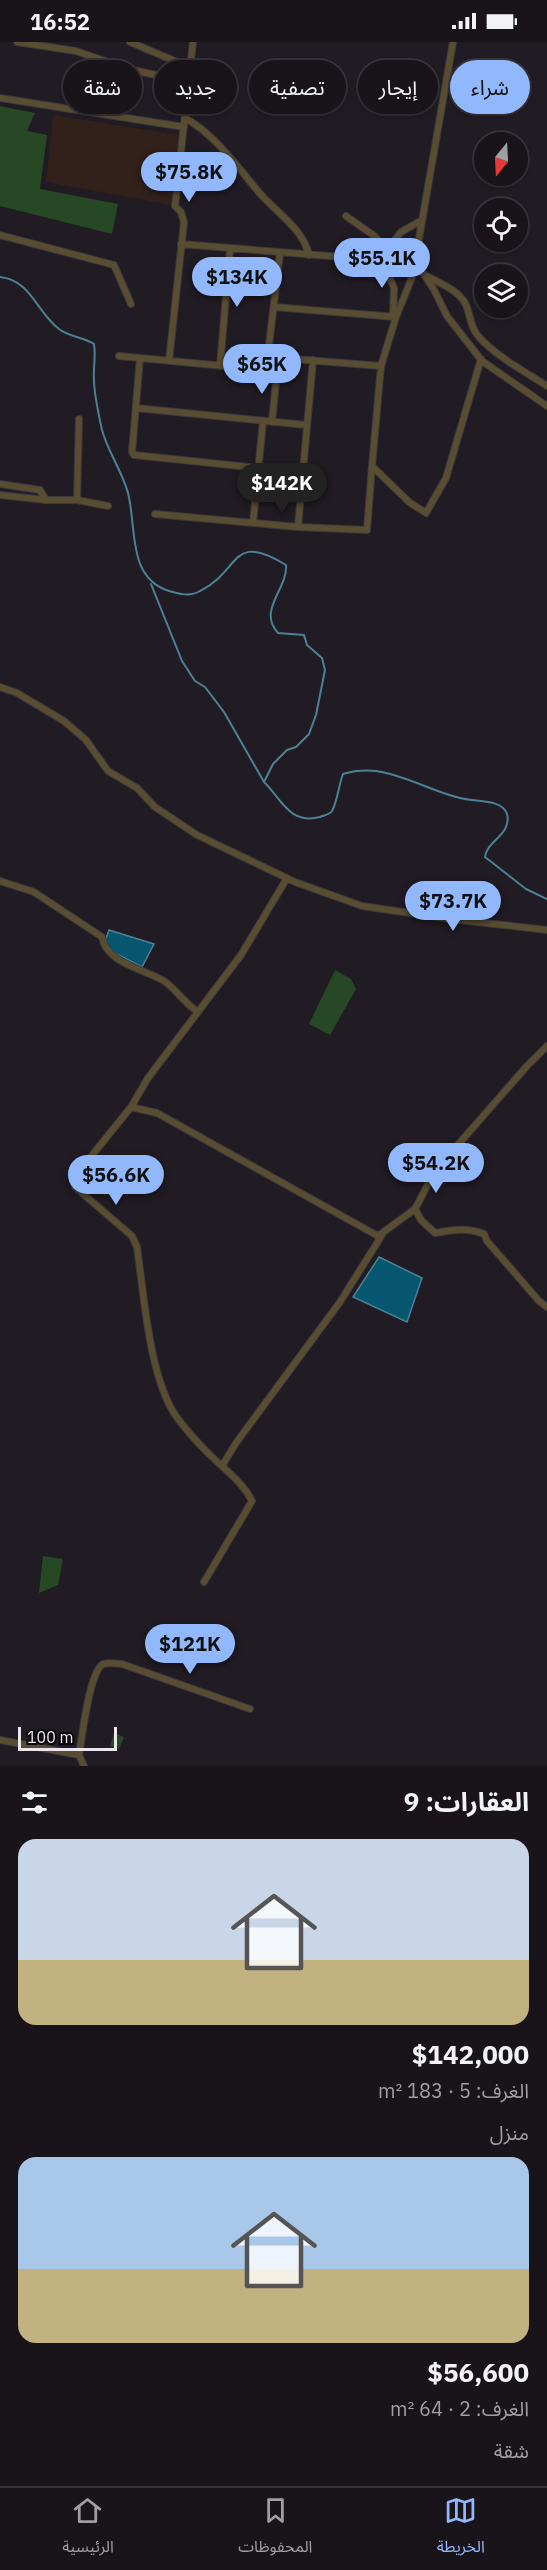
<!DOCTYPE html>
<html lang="ar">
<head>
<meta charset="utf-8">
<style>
	:root { --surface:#19141a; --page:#221d23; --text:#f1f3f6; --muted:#9f9ea2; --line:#373339; --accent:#91b8fd }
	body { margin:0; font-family:"IBM Plex Sans","Noto Sans Arabic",sans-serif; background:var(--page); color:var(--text); direction:rtl; height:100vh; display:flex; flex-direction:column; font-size:22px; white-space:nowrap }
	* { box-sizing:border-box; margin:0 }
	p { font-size:20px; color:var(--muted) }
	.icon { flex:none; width:33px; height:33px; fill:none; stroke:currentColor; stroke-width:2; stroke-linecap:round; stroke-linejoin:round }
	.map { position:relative; height:1724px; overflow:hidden; direction:ltr }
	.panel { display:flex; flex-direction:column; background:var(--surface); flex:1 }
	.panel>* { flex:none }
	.top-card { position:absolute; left:18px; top:18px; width:512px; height:54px; direction:rtl; display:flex; gap:12px }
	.needle { width:39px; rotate:198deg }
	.buttons { position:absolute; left:474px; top:90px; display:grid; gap:12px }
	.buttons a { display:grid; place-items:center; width:54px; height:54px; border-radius:50%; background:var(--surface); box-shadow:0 2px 4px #0004,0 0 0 2px var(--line); font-size:30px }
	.scale { position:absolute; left:18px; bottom:15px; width:99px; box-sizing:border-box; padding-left:6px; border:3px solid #ebe7ec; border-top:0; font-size:16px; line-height:21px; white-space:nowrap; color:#ebe7ec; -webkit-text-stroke:4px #09070a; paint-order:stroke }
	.price { position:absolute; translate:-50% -51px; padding:0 14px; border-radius:21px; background:var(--accent); color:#111; font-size:20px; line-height:39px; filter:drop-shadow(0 2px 3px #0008) }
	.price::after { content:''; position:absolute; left:50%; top:36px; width:18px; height:14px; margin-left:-9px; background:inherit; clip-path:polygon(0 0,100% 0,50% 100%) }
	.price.active { background:#222; color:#fff }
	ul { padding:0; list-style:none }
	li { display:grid; align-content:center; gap:12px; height:318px; padding:0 18px }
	li span { display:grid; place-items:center; height:186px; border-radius:18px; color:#555 }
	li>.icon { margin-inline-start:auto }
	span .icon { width:108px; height:108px; fill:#fffc; stroke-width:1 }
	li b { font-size:26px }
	h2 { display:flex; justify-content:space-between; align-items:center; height:72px; padding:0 18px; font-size:26px }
	.chip { padding:0 21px; border-radius:27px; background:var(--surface); box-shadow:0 2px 4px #0004,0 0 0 2px var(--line); font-size:21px; line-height:54px }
	.chip.active { background:var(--accent); color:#111 }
	.status { display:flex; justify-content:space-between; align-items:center; height:42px; padding:0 30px; background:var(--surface); direction:ltr }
	.status svg { height:16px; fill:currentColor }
	.menu { display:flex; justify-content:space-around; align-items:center; height:84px; border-top:2px solid var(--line); background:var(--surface); font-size:16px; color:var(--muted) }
	.menu a { display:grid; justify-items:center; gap:3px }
	.menu .active { color:var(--accent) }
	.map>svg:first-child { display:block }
	.education { fill:#32201a }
	.green { fill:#274824 }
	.water { fill:#075670; stroke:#4b8295; stroke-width:1.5 }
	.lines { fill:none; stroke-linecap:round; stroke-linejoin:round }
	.stream { stroke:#4b8295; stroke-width:2 }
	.street-casing { stroke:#3d383f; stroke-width:8 }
	.street { stroke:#594d31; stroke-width:6 }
</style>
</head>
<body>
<div class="status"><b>16:52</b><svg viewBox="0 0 49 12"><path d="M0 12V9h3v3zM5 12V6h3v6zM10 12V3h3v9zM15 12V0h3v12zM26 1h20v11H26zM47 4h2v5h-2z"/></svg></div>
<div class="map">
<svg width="547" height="1724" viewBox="0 0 547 1724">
	<rect width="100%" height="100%" fill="#211b23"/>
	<path class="education" d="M53,73L180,93L171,163L46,140Z"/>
	<path class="green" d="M0,64L35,71L27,89L47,93L40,147L118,162L112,192L0,164Z
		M335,928L351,937L356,947L330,993L309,982Z
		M43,1514L63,1517L58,1543L39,1551Z
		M114,1691L124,1695L119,1707L110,1704Z"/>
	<path class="water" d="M109,888L154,902L142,925L103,905Z
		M379,1215L422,1236L407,1280L353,1255Z"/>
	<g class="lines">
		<path class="stream" d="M0,235C31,238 37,271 59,287C69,295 84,295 94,302C96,316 93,326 94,338C94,352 99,374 102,388C108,410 122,429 128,451C137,486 127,536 169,549C179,552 190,555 200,549C242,528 230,489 286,523C288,547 257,568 278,591L304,593L307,603L322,616L325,628L316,673L309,692L296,705L287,708L273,722L264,740C281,756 289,783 320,775C324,773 329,773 332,769C337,761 339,742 343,732C353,729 365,728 376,729C405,733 431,749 460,756C472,760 502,756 507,772C512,793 487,798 485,815L526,847L547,857
			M151,542L182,619L195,639L205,645L224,670L264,740"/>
		<g class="street-casing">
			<path id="street" d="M17,0L76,9L128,27L188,40
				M130,0L189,25
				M453,0L416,214L417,222L433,246L447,274L482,319L547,364
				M0,56L184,85
				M185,76C213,91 237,124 257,148C274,169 303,186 309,213
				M346,174L373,193L414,231
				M0,193L114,223L131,262
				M181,202L379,218L401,190L422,178
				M381,216L394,246L393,275
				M427,234C439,241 458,248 465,261C471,272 469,284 479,295C497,315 524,329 547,344
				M396,275L415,228
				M119,314L277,329L272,380
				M268,315L381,324L396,275L274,265
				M140,316L132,410L134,413L258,426
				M169,319L184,180L181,170L175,164L193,0
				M220,324L230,207
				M381,324L372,424L409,460L426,471L446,436L481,317
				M266,328L280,211
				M136,366L306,383
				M0,442L40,448L46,458
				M0,453L46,458H77L79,377
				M77,458L108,464
				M155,472L298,485L367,488L372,424
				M253,481L263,379
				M298,485L313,318
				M0,645L17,651L64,679L86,698L108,729L137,746L155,765L197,793L295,840L362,864L450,877L547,888
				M0,839L34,850L102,895C106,921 144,927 164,939C175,946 184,961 198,970
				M547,1004L526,1025L435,1129L415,1167L421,1178L435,1191C452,1188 467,1185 484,1192L487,1199L539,1259L547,1265
				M131,1065L148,1036L241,913L287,836
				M222,1424L236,1401L340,1260L382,1193
				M204,1540L252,1459C242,1439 225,1428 209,1412C198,1401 185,1387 176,1374C149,1335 144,1252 137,1205L132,1194L75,1145L73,1137L131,1065L157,1071L378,1194L415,1167
				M0,1698L79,1713L84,1724
				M79,1713C82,1696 89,1630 103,1622C109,1620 116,1622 122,1622L250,1667"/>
		</g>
		<use href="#street" class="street"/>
	</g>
</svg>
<div class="buttons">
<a><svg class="needle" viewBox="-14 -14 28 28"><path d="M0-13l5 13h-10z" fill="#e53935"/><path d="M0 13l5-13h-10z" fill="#9f9ea2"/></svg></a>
<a><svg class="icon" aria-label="locate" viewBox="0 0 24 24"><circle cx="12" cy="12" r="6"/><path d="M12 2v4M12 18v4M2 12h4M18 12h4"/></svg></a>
<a><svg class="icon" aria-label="layers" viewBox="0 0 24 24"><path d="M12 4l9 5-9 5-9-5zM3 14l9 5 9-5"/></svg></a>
</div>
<div class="scale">100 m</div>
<b class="price" style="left:189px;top:161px">$75.8K</b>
<b class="price" style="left:382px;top:247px">$55.1K</b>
<b class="price" style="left:237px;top:266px">$134K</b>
<b class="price" style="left:262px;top:353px">$65K</b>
<b class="price active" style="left:282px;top:472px">$142K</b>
<b class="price" style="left:453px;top:890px">$73.7K</b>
<b class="price" style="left:436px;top:1152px">$54.2K</b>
<b class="price" style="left:116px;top:1164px">$56.6K</b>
<b class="price" style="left:190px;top:1633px">$121K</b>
<div class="top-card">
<a class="chip active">شراء</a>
<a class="chip">إيجار</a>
<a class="chip">تصفية</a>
<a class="chip">جديد</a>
<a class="chip">شقة</a>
</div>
</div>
<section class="panel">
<h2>العقارات: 9<svg class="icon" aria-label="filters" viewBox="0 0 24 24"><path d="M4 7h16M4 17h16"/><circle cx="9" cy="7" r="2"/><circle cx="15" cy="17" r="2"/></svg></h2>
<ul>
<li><span style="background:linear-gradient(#c9d6e8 65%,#c2b280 0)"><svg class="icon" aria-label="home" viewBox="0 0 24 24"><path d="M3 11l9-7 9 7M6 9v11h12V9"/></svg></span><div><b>$142,000</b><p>الغرف: 5 · 183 m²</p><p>منزل</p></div></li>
<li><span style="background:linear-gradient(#a9c7e8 60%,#c2b280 0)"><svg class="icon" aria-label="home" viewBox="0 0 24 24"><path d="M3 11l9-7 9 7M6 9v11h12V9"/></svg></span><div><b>$56,600</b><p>الغرف: 2 · 64 m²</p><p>شقة</p></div></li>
</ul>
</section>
<nav class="menu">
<a class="active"><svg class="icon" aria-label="map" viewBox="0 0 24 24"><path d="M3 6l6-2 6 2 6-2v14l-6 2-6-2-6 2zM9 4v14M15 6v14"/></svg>الخريطة</a>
<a><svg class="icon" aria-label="saved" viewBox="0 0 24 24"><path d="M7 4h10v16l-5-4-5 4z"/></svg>المحفوظات</a>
<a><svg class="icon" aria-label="home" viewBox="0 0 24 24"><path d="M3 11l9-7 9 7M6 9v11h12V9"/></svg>الرئيسية</a>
</nav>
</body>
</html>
